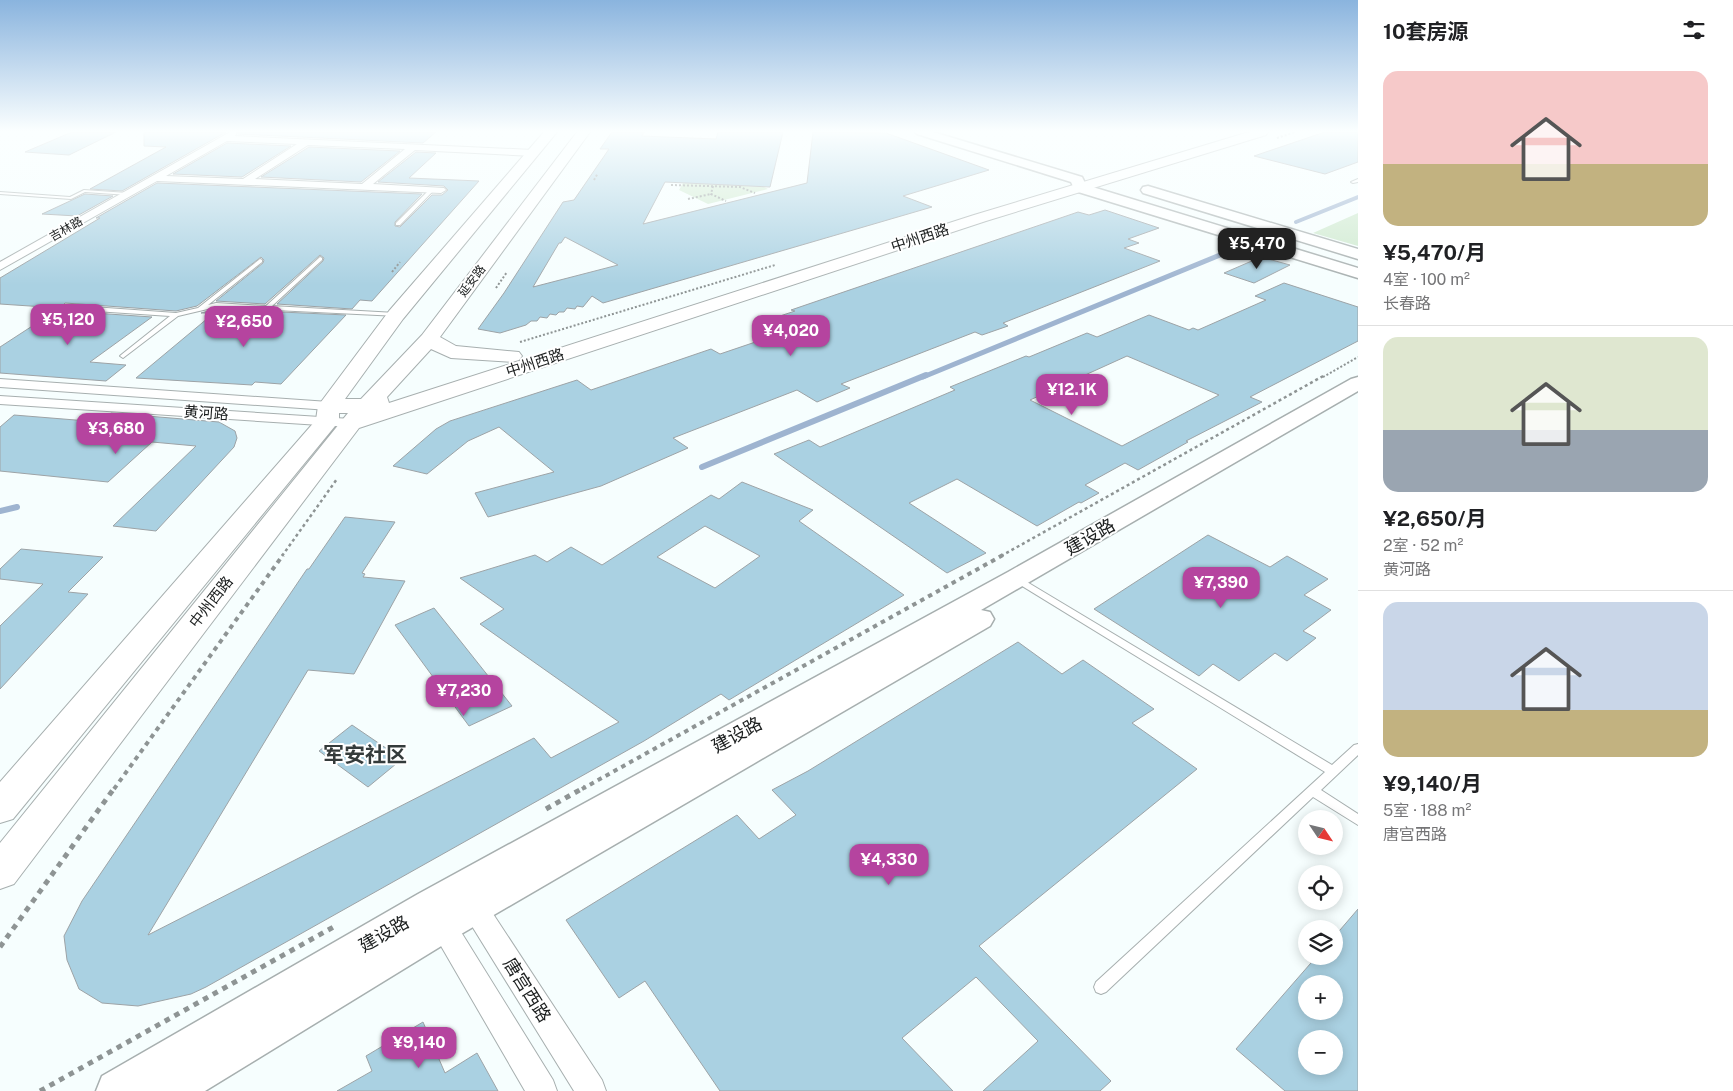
<!DOCTYPE html>
<html lang="zh">
<head>
<meta charset="utf-8">
<style>
	:root { --surface:#fff; --page:#f6f6f6; --text:#202124; --muted:#757577; --line:#e0e0e0; --accent:#b5449f }
	body { margin:0; font-family:"Public Sans","Noto Sans SC",sans-serif; background:var(--page); color:var(--text); height:100vh; display:flex; flex-direction:column; font-size:19px; white-space:nowrap }
	* { box-sizing:border-box; margin:0 }
	p { font-size:16px; color:var(--muted) }
	.icon { flex:none; width:28px; height:28px; fill:none; stroke:currentColor; stroke-width:2; stroke-linecap:round; stroke-linejoin:round }
	.map { position:relative; flex:1; overflow:hidden }
	.details { display:flex; flex-direction:column; background:var(--surface); width:375px }
	.details>* { flex:none }
	.needle { width:32px; rotate:125deg }
	.tools { position:absolute; left:1298px; top:810px; display:grid; gap:10px }
	.tools a { display:grid; place-items:center; width:45px; height:45px; border-radius:50%; background:var(--surface); box-shadow:0 2px 12px #0003; font-size:25px }
	.price { position:absolute; translate:-50% -42px; padding:0 11px; border-radius:10px; background:var(--accent); color:#fff; font-size:16px; line-height:32px; filter:drop-shadow(0 1px 2px #0008) }
	.price::after { content:''; position:absolute; left:50%; top:30px; width:15px; height:11px; margin-left:-8px; background:inherit; clip-path:polygon(0 0,100% 0,50% 100%) }
	.price.current { background:#222; color:#fff }
	ul { padding:0; list-style:none }
	li { display:grid; align-content:center; gap:10px; height:265px; padding:0 25px }
	li+li { border-top:1px solid var(--line) }
	li span { display:grid; place-items:center; height:155px; border-radius:15px; color:#555 }
	li>.icon { margin-inline-start:auto }
	span .icon { width:90px; height:90px; fill:#fffc; stroke-width:1 }
	li b { font-size:21px }
	h2 { display:flex; justify-content:space-between; align-items:center; height:60px; padding:0 25px; font-size:21px }
	main { display:flex; flex:1; min-height:0 }
	.map>svg:first-child { display:block }
	.green { fill:#cee9ce }
	.lines { fill:none; stroke-linecap:round; stroke-linejoin:round }
	.stream-far2 { stroke:#9eb4d0; stroke-width:4 }
	.stream-far1 { stroke:#9eb4d0; stroke-width:5 }
	.stream { stroke:#9eb4d0; stroke-width:6 }
	.building { fill:#aad1e2; stroke:#9da3a6; fill-rule:evenodd }
	.lane-casing { stroke:#a7afaf; stroke-width:2 }
	.street-casing { stroke:#a7afaf; stroke-width:2 }
	.secondary-casing { stroke:#a7afaf; stroke-width:3 }
	.primary-casing { stroke:#a7afaf; stroke-width:2 }
	.path-far3 { stroke:#8e9494; stroke-width:2; stroke-dasharray:2 2; stroke-linecap:butt }
	.path-far2 { stroke:#8e9494; stroke-width:2.5; stroke-dasharray:3 3; stroke-linecap:butt }
	.path-far1 { stroke:#8e9494; stroke-width:4; stroke-dasharray:4.5 4.5; stroke-linecap:butt }
	.path { stroke:#8e9494; stroke-width:5; stroke-dasharray:5.5 5.5; stroke-linecap:butt }
	.lane { fill:#fff; fill-rule:evenodd }
	.street { fill:#fff; fill-rule:evenodd }
	.secondary { fill:#fff; fill-rule:evenodd }
	.primary { fill:#fff; fill-rule:evenodd }
	.labels { text-anchor:middle; stroke-width:4; stroke-linejoin:round; paint-order:stroke }
	.far-street-label { font-size:12px; fill:#1c1f1f; stroke:#fff }
	.street-label { font-size:15px; fill:#1c1f1f; stroke:#fff }
	.near-street-label { font-size:18px; fill:#1c1f1f; stroke:#fff }
	.near-quarter-label { font-size:21px; font-weight:bold; fill:#343b3b; stroke:#fff }
</style>
</head>
<body>
<main>
<div class="map">
<svg width="1358" height="1091" viewBox="0 0 1358 1091">
	<rect width="100%" height="100%" fill="#f6fefe"/>
	<path class="green" d="M683,183L764,187L768,189L708,204L679,190Z
		M1358,213V246L1313,233Z"/>
	<g class="lines">
		<path class="stream-far2" d="M1296,222L1358,197"/>
		<path class="stream-far1" d="M923,377L1237,248"/>
		<path class="stream" d="M702,467L926,375
			M0,511L17,507"/>
	</g>
	<path class="building" d="M72,132H116L69,155L25,152Z
		M144,132H226L122,191L90,189L166,147L144,146Z
		M239,132H436L423,143L238,134Z
		M612,132H644L642,136L716,139L718,132H783L770,187L665,182L643,224L807,183L813,132L886,133L989,170L903,196L932,207L603,303L592,296L583,307L577,306L575,309L567,308L564,312H559L556,315L550,314L547,318L540,317L537,321H531L526,325L500,333L478,329L504,293L563,202L574,200L609,149H600ZM565,237L618,265L533,287L559,243H561Z
		M1325,132H1358V162L1325,174L1254,156Z
		M227,143L291,146L242,177L173,174Z
		M309,147L400,151L361,182L261,177Z
		M416,152L436,153L409,178L479,181L372,301L360,300L352,309L277,304L323,261L324,258L320,255L265,304L216,301L263,263L264,260L261,257L197,306L176,311L65,303L60,308L0,304V278L100,218H96L157,183L422,194L395,222V226L400,227L432,195H442L448,190L444,186L378,182Z
		M85,194L113,196L77,216L42,214Z
		M1105,210L1159,228L1128,239L1139,243L1124,248L1160,261L1003,323L1008,326L982,335L975,332L841,384L850,388L817,402L797,390L673,438L688,448L601,486L488,517L475,493L554,472L499,427L468,441L427,474L393,466L436,429L450,421L577,380L591,390L711,349L720,354L782,333L762,322L795,311L791,310L1078,212L1089,215Z
		M1261,257L1290,265L1254,283L1224,273Z
		M1284,283L1358,307V341L1250,397L1262,402L1186,441L1188,442L1138,470L1125,463L1085,485L1099,493L1081,503L1079,502L1037,526L957,479L909,503L986,553L947,573L774,454L809,440L820,447L955,390L950,387L1026,356L1029,357L1087,333L1097,337L1149,315L1189,330L1193,328L1198,330L1266,300L1255,296ZM1127,356L1219,395L1122,446L1030,400Z
		M60,308L65,311L152,317L90,362L126,365L106,381L0,373V347Z
		M216,309L346,315L281,384L255,382L252,385L136,378L214,313H201Z
		M111,413L219,422L235,431L237,438L234,447L156,531L113,526L196,446L152,442L108,482L0,471V427L14,415L100,422Z
		M742,482L813,510L799,521L904,595L729,700L721,694L644,741L206,987L191,994L138,1006L102,1003L79,989L67,960L64,936L82,901L307,569H309L345,517L395,522L362,573L365,574L363,577L405,581L354,674L308,670L148,935L534,738L551,758L619,722L480,624L504,609L460,578L535,555L547,562L571,547L602,565L711,495L719,499ZM705,526L760,556L715,588L657,557Z
		M1208,535L1270,567L1287,556L1328,579L1304,595L1331,610L1303,631L1316,638L1287,661L1275,653L1239,681L1213,664L1199,676L1094,609Z
		M21,549L103,557L68,592L88,594L0,689V626L43,584L0,579V569Z
		M434,608L462,643L512,706L469,726L395,625Z
		M1018,642L1062,674L1083,660L1154,709L1132,723L1197,769L979,946L1111,1081L1100,1091H983L1038,1041L976,977L902,1038L953,1091H720L645,981L619,998L566,920L737,815L759,839L796,815L772,790L808,771Z
		M352,725L402,759L368,787L319,751Z
		M1358,909V1091H1285L1236,1049L1317,956H1334V937ZM1306,984H1334V1011H1306ZM1306,1039H1334V1066H1306Z
		M423,1022L445,1073L477,1053L498,1091H337L372,1071L366,1056Z"/>
	<g class="lines">
		<g class="lane-casing">
			<path id="lane" d="M1358,179V182L1353,183L1351,182Z
				M430,189L434,190L400,225H396V223Z
				M84,190L128,193L130,194L128,195L85,192L71,199L0,194V192L70,197Z
				M320,257L322,258V260L272,306L396,313L399,315L398,316L216,307L178,316L123,358L120,356L121,355L170,316L65,309L62,307L65,305L176,313L198,308L260,259L262,260V262L208,305L216,303L266,306Z
				M1017,576L1332,765L1354,745L1358,744V755L1321,790L1358,814V825L1313,797L1106,992L1101,994L1096,992L1094,987L1096,982L1325,772L1014,581L1012,579Z"/>
		</g>
		<g class="street-casing">
			<path id="street" d="M230,132H237L235,136L533,150L537,153L533,156L415,150L373,184L444,188L446,190L441,193L157,181L0,270V262ZM227,141L297,144L243,179L166,176ZM308,145L405,149L362,184L255,179Z
				M0,379L329,402L334,403L336,406L334,409L329,410L0,387Z
				M0,396L351,419L356,420L358,423L356,426L351,427L0,404Z
				M471,890L480,894L602,1080L606,1091H574L462,910L458,902L462,894Z
				M439,907L448,911L553,1080L557,1091H525L430,927L426,919L430,911Z"/>
		</g>
		<g class="secondary-casing">
			<path id="secondary" d="M915,132H933L1082,177L1086,185L1358,268V278L1075,191L1071,182L917,134Z
				M1148,186L1358,249V259L1143,193L1141,190L1143,187Z
				M1358,377V391L981,610L990,612L994,619L990,626L456,937L205,1091H96L102,1076L418,894L1008,572L1351,379Z"/>
		</g>
		<g class="primary-casing">
			<path id="primary" d="M544,132H557L403,319L345,399H361L422,335L577,132H590L440,337L456,346L519,352L522,356L519,360L512,362L451,358L431,349L387,397L389,403L974,215L1249,132H1268L1266,135L986,221L359,428L14,884L0,889V843L348,413H339V421L335,426L13,819L0,823V782L316,420L318,406L389,311Z"/>
		</g>
		<path class="path-far3" d="M1277,138L1295,132
			M594,180L598,173
			M671,185L740,187L755,193
			M713,186L711,194L726,201
			M688,199L711,194
			M392,272L400,262
			M496,288L507,272
			M520,342L775,265
			M1323,377L1358,357"/>
		<path class="path-far2" d="M282,556L337,479
			M1001,556L1325,375"/>
		<path class="path-far1" d="M114,789L283,555
			M582,789L1003,555"/>
		<path class="path" d="M546,809L585,787
			M0,947L115,787
			M40,1091L337,925"/>
		<use href="#lane" class="lane"/>
		<use href="#street" class="street"/>
		<use href="#secondary" class="secondary"/>
		<use href="#primary" class="primary"/>
	</g>
	<linearGradient id="sky" x2="0" y2="1"><stop stop-color="#8ab4de"/><stop offset="0.46" stop-color="#fbffff"/><stop offset="1" stop-color="#fbffff" stop-opacity="0"/></linearGradient>
	<rect width="1358" height="285" fill="url(#sky)"/>
	<g class="labels">
		<g class="far-street-label">
			<text transform="translate(66 229) rotate(-30)" y="4">吉林路</text>
			<text transform="translate(472 281) rotate(-53)" y="4">延安路</text>
		</g>
		<g class="street-label">
			<text transform="translate(920 238) rotate(-18)" y="5">中州西路</text>
			<text transform="translate(535 363) rotate(-18)" y="5">中州西路</text>
			<text transform="translate(206 413) rotate(4)" y="5">黄河路</text>
			<text transform="translate(211 602) rotate(-52)" y="5">中州西路</text>
		</g>
		<g class="near-street-label">
			<text transform="translate(1090 537) rotate(-30)" y="6">建设路</text>
			<text transform="translate(737 735) rotate(-29)" y="6">建设路</text>
			<text transform="translate(384 934) rotate(-30)" y="6">建设路</text>
			<text transform="translate(527 990) rotate(58)" y="6">唐宫西路</text>
		</g>
		<g class="near-quarter-label">
			<text x="365" y="762">军安社区</text>
		</g>
	</g>
</svg>
<div class="tools">
<a><svg class="needle" viewBox="-14 -14 28 28"><path d="M0-13l5 13h-10z" fill="#e53935"/><path d="M0 13l5-13h-10z" fill="#757577"/></svg></a>
<a><svg class="icon" aria-label="locate" viewBox="0 0 24 24"><circle cx="12" cy="12" r="6"/><path d="M12 2v4M12 18v4M2 12h4M18 12h4"/></svg></a>
<a><svg class="icon" aria-label="layers" viewBox="0 0 24 24"><path d="M12 4l9 5-9 5-9-5zM3 14l9 5 9-5"/></svg></a>
<a>+</a>
<a>−</a>
</div>
<b class="price current" style="left:1257px;top:270px">¥5,470</b>
<b class="price" style="left:68px;top:346px">¥5,120</b>
<b class="price" style="left:244px;top:348px">¥2,650</b>
<b class="price" style="left:791px;top:357px">¥4,020</b>
<b class="price" style="left:1072px;top:416px">¥12.1K</b>
<b class="price" style="left:116px;top:455px">¥3,680</b>
<b class="price" style="left:1221px;top:609px">¥7,390</b>
<b class="price" style="left:464px;top:717px">¥7,230</b>
<b class="price" style="left:889px;top:886px">¥4,330</b>
<b class="price" style="left:419px;top:1069px">¥9,140</b>
</div>
<section class="details">
<h2>10套房源<svg class="icon" aria-label="filters" viewBox="0 0 24 24"><path d="M4 7h16M4 17h16"/><circle cx="9" cy="7" r="2"/><circle cx="15" cy="17" r="2"/></svg></h2>
<ul>
<li><span style="background:linear-gradient(#f6c9c9 60%,#c2b280 0)"><svg class="icon" aria-label="home" viewBox="0 0 24 24"><path d="M3 11l9-7 9 7M6 9v11h12V9"/></svg></span><div><b>¥5,470/月</b><p>4室 · 100 m²</p><p>长春路</p></div></li>
<li><span style="background:linear-gradient(#dfe7d0 60%,#9aa5b1 0)"><svg class="icon" aria-label="home" viewBox="0 0 24 24"><path d="M3 11l9-7 9 7M6 9v11h12V9"/></svg></span><div><b>¥2,650/月</b><p>2室 · 52 m²</p><p>黄河路</p></div></li>
<li><span style="background:linear-gradient(#c9d6e8 70%,#c2b280 0)"><svg class="icon" aria-label="home" viewBox="0 0 24 24"><path d="M3 11l9-7 9 7M6 9v11h12V9"/></svg></span><div><b>¥9,140/月</b><p>5室 · 188 m²</p><p>唐宫西路</p></div></li>
</ul>
</section>
</main>
</body>
</html>
